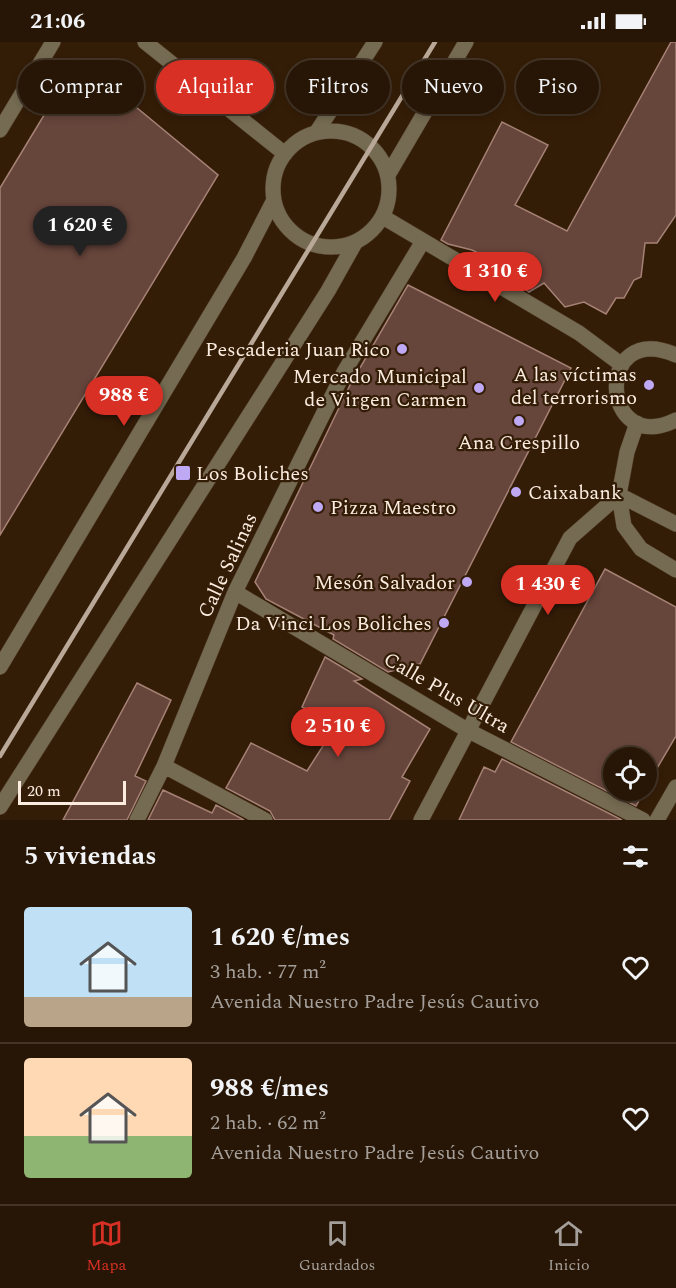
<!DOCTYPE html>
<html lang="es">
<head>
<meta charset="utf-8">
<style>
	:root { --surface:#271605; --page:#2f1f0f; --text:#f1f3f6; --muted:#a49f9a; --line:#433527; --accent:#d93025 }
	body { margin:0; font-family:Spectral,serif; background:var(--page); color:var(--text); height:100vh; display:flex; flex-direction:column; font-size:22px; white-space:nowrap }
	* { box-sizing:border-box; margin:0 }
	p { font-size:20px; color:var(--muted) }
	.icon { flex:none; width:33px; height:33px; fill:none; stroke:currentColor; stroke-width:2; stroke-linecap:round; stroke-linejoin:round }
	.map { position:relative; height:778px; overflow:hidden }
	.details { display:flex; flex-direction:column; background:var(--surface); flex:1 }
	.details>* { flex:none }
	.top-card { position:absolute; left:18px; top:18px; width:640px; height:54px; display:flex; gap:12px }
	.fabs { position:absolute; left:603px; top:705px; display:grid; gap:12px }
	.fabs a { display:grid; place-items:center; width:54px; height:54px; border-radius:50%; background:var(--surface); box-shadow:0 3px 9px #0003,0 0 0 2px var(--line); font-size:30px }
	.scale { position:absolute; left:18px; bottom:15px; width:108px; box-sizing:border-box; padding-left:6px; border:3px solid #fbecdf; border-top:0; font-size:16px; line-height:21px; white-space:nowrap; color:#fbecdf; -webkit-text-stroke:4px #341d07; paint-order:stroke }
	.price { position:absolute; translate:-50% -51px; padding:0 14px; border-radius:21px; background:var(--accent); color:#fff; font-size:20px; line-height:39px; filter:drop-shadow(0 2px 3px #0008) }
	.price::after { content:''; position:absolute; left:50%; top:36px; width:18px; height:14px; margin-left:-9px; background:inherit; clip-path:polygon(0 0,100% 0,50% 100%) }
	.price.selected { background:#222; color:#fff }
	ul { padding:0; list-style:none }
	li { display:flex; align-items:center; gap:18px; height:150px; padding:0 24px }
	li+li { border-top:2px solid var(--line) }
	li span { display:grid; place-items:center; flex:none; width:168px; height:120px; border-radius:6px; color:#555 }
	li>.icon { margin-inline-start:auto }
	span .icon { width:72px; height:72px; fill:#fffc; stroke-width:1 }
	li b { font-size:26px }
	h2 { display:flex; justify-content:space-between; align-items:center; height:72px; padding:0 24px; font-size:26px }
	.chip { padding:0 21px; border-radius:27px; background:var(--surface); box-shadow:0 3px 9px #0003,0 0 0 2px var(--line); font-size:21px; line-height:54px }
	.chip.selected { background:var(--accent); color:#fff }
	.status { display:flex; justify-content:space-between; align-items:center; height:42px; padding:0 30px; background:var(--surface); direction:ltr }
	.status svg { height:16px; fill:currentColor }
	.dock { display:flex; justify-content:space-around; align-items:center; height:84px; border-top:2px solid var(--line); background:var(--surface); font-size:16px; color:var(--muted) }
	.dock a { display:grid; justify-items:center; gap:3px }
	.dock .selected { color:var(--accent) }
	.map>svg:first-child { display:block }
	.building { fill:#66453b; stroke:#a68276; stroke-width:1.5 }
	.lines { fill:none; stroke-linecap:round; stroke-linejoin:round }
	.street-casing { stroke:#503a25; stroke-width:16 }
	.street { stroke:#756b52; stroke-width:15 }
	.rail { stroke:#b9a797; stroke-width:4.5 }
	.poi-dot { fill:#bfa9f4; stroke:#341d07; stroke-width:2 }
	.labels { text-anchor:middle; stroke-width:4.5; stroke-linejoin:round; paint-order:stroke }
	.poi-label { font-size:20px; fill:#fbecdf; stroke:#341d07; text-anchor:end }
	.street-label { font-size:20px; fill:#fbecdf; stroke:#341d07 }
</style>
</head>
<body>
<div class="status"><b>21:06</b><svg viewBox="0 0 49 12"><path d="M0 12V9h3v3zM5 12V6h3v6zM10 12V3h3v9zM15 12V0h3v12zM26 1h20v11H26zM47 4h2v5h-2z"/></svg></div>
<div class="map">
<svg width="676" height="778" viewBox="0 0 676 778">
	<rect width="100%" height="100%" fill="#341d07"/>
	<path class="building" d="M671,0H676V173L657,201H645L641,235L634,238L624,256H616L606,272L584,260L565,265L544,241L529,250L525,247L522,232L472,208L448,202L441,198L502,80L548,103L515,163L567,189Z
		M78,17L218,133L0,493V146Z
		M408,243L571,326L420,622L388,630L333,597L334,593L266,557L255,540L350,343Z
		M605,527L676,565V694L646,745V716H614V748H645L636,764L511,700Z
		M325,615L362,637L354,639L430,687L402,735L410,739L389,778H275L270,769L226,746L251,701L307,729L337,682L302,665Z
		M137,641L171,658L135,734L146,739L127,778H63Z
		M502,717L622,778H459L484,725L495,730Z
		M163,748L212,771L216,763L244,778H148Z"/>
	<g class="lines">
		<g class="street-casing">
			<path id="street" d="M145,0L285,112
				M0,88L53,0
				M273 147a58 58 0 1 1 116 0a58 58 0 1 1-116 0Z
				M316,91L375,0
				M388,133L466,0
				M383,175L579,291L622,323
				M676,313C593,277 600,416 676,378
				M619,453L624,484L641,507L676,528
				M619,453L676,482
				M235,550L467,688L643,778
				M0,625L244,216L274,158
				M164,724L265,778
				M0,765L328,249L355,201
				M137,778L164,724L235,550L344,330L423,199
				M421,778L570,496L619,453L627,410L637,381
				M657,778L676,745"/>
		</g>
		<use href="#street" class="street"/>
		<path class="rail" d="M0,714L435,0"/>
	</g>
	<g class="poi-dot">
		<circle cx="402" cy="307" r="6"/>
		<circle cx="649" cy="343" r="6"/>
		<circle cx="479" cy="346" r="6"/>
		<circle cx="519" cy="379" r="6"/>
		<rect x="175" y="423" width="16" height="16" rx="3"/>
		<circle cx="516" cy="450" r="6"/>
		<circle cx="318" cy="465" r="6"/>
		<circle cx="467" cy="540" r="6"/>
		<circle cx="444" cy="581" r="6"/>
	</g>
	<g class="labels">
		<g class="poi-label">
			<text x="390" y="314">Pescaderia Juan Rico</text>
			<text x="637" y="339">A las víctimas<tspan x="637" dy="23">del terrorismo</tspan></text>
			<text x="467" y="341">Mercado Municipal<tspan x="467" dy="23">de Virgen Carmen</tspan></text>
			<text x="519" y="407" text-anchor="middle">Ana Crespillo</text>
			<text x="196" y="438" text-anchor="start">Los Boliches</text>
			<text x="528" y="457" text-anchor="start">Caixabank</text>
			<text x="330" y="472" text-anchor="start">Pizza Maestro</text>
			<text x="455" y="547">Mesón Salvador</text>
			<text x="432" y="588">Da Vinci Los Boliches</text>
		</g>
		<g class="street-label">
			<text transform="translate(227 523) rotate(-65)" y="7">Calle Salinas</text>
			<text transform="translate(447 650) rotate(30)" y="7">Calle Plus Ultra</text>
		</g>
	</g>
</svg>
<div class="fabs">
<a><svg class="icon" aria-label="locate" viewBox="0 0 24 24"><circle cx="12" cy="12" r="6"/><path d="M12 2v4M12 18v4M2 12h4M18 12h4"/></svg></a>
</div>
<div class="scale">20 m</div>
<b class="price selected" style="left:80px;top:215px">1 620 €</b>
<b class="price" style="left:495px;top:261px">1 310 €</b>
<b class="price" style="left:124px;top:385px">988 €</b>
<b class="price" style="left:548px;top:574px">1 430 €</b>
<b class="price" style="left:338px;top:716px">2 510 €</b>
<div class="top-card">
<a class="chip">Comprar</a>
<a class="chip selected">Alquilar</a>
<a class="chip">Filtros</a>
<a class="chip">Nuevo</a>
<a class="chip">Piso</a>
</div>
</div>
<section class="details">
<h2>5 viviendas<svg class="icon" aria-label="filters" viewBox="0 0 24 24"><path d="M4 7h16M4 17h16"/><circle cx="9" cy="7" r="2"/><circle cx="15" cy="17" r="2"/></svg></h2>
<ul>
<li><span style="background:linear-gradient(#bfe0f5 75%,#b9a48a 0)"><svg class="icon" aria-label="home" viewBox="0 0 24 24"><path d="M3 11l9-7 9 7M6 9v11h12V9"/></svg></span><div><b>1 620 €/mes</b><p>3 hab. · 77 m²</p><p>Avenida Nuestro Padre Jesús Cautivo</p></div><svg class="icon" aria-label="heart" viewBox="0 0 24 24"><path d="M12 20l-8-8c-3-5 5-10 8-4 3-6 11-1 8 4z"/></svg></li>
<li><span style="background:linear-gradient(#ffd9b3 65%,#8fb573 0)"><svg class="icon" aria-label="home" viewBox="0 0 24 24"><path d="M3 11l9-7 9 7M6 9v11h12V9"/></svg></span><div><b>988 €/mes</b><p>2 hab. · 62 m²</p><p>Avenida Nuestro Padre Jesús Cautivo</p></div><svg class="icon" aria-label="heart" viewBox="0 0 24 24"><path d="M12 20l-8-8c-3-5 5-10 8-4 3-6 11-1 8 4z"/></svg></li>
</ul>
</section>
<nav class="dock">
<a class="selected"><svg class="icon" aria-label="map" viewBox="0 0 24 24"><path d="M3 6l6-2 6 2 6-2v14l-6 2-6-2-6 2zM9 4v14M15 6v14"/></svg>Mapa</a>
<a><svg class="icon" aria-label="saved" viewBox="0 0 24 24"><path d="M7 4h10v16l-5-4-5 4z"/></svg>Guardados</a>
<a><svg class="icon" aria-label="home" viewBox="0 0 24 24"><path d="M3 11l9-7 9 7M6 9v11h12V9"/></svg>Inicio</a>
</nav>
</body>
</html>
